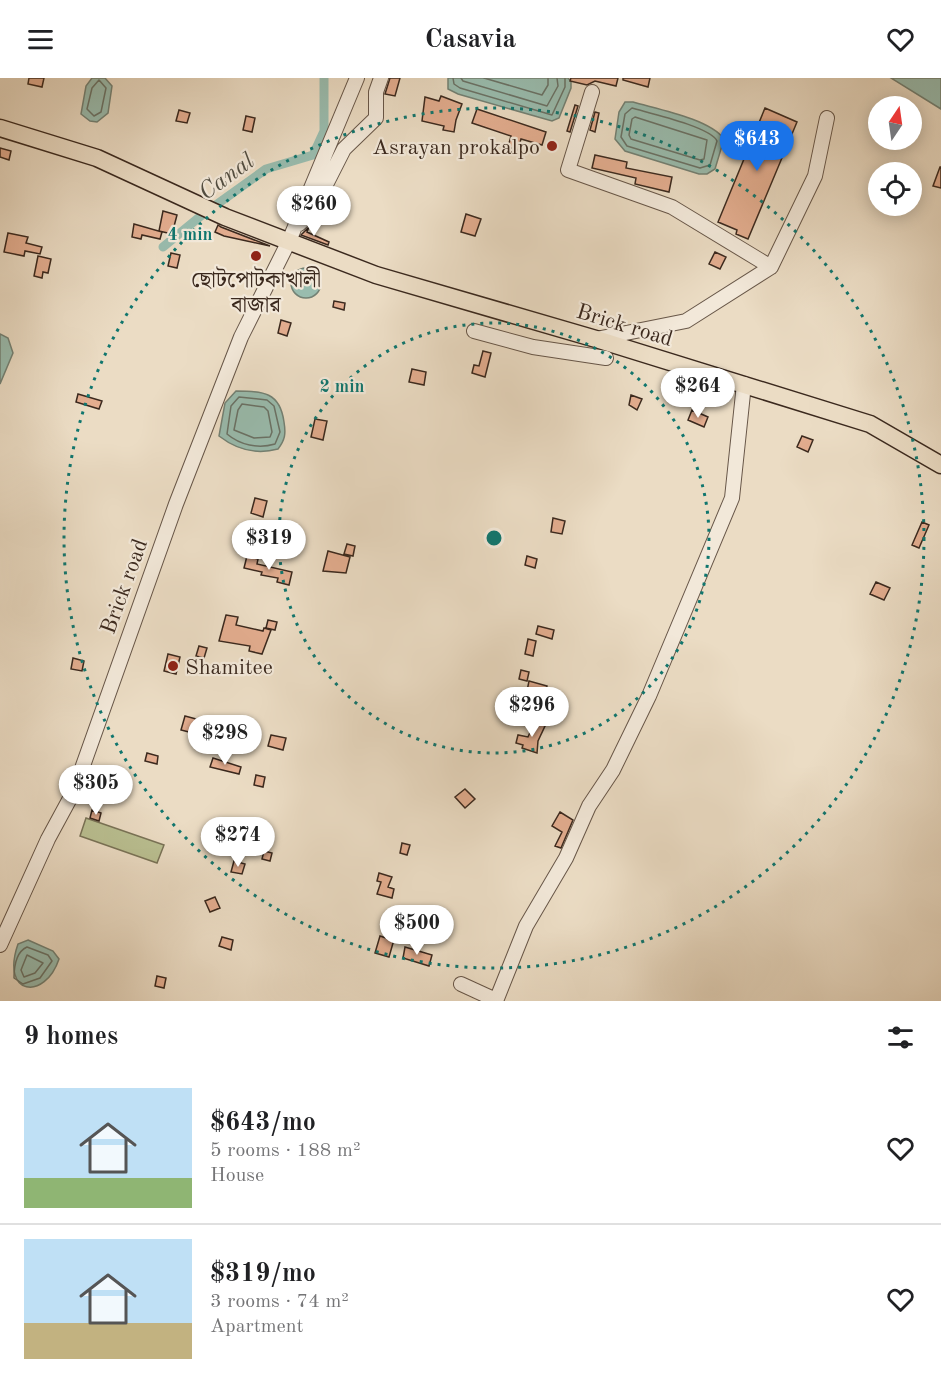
<!DOCTYPE html>
<html lang="en">
<head>
<meta charset="utf-8">
<style>
	:root { --surface:#fff; --page:#f6f6f6; --text:#202124; --muted:#757577; --line:#e0e0e0; --accent:#1a73e8 }
	body { margin:0; font-family:"Old Standard TT","Noto Serif Bengali",serif; background:var(--page); color:var(--text); height:100vh; display:flex; flex-direction:column; font-size:22px; white-space:nowrap }
	* { box-sizing:border-box; margin:0 }
	p { font-size:20px; color:var(--muted) }
	.icon { flex:none; width:33px; height:33px; fill:none; stroke:currentColor; stroke-width:2; stroke-linecap:round; stroke-linejoin:round }
	.map { position:relative; height:923px; overflow:hidden }
	.side { display:flex; flex-direction:column; background:var(--surface); flex:1 }
	.side>* { flex:none }
	.needle { width:39px; rotate:13deg }
	.fabs { position:absolute; left:868px; top:18px; display:grid; gap:12px }
	.fabs a { display:grid; place-items:center; width:54px; height:54px; border-radius:50%; background:var(--surface); box-shadow:0 3px 15px #0003; font-size:30px }
	.price { position:absolute; translate:-50% -51px; padding:0 14px; border-radius:21px; background:#fff; color:#222; font-size:20px; line-height:39px; filter:drop-shadow(0 2px 3px #0008) }
	.price::after { content:''; position:absolute; left:50%; top:36px; width:18px; height:14px; margin-left:-9px; background:inherit; clip-path:polygon(0 0,100% 0,50% 100%) }
	.price.current { background:var(--accent); color:#fff }
	ul { padding:0; list-style:none }
	li { display:flex; align-items:center; gap:18px; height:150px; padding:0 24px }
	li+li { border-top:2px solid var(--line) }
	li span { display:grid; place-items:center; flex:none; width:168px; height:120px; border-radius:0px; color:#555 }
	li>.icon { margin-inline-start:auto }
	span .icon { width:72px; height:72px; fill:#fffc; stroke-width:1 }
	li b { font-size:26px }
	h2 { display:flex; justify-content:space-between; align-items:center; height:72px; padding:0 24px; font-size:26px }
	header { display:flex; justify-content:space-between; align-items:center; height:78px; padding:0 24px; background:var(--surface); font-size:27px; font-weight:700 }
	.map>svg:first-child { display:block }
	.green { fill:#bac092; stroke:#7a7458; stroke-width:1.5 }
	.water { fill:#99bcae; stroke:#738174; stroke-width:1.5 }
	.lines { fill:none; stroke-linecap:round; stroke-linejoin:round }
	.shore { stroke:#6a7266; stroke-width:1.5 }
	.canal { stroke:#99bcae; stroke-width:9 }
	.building { fill:#e3ad8f; stroke:#3b291e; stroke-width:1.5 }
	.minor-casing { stroke:#675648; stroke-width:16 }
	.major-casing { stroke:#3b291e; stroke-width:19 }
	.minor { stroke:#f2e8d9; stroke-width:14 }
	.major { stroke:#ebdcc4; stroke-width:16 }
	.ring { fill:none; stroke:#0f766e; stroke-width:3; stroke-dasharray:3 6 }
	.poi-dot { fill:#8f2418; stroke:#f2e8d9; stroke-width:2 }
	.labels { text-anchor:middle; stroke-width:4.5; stroke-linejoin:round; paint-order:stroke }
	.poi-label { font-size:22px; fill:#3b291e; stroke:#f2e8d9; text-anchor:end }
	.street-label { font-size:22px; fill:#3b291e; stroke:#f2e8d9 }
	.water-label { font-size:24px; font-style:italic; fill:#524e42; stroke:#f2e8d9 }
	.centre { fill:#0f766e; stroke:#f2e8d9; stroke-width:3 }
	.ring-label { font-size:18px; text-anchor:middle; font-weight:bold; fill:#0f766e; stroke:#f2e8d9; stroke-width:4.5; stroke-linejoin:round; paint-order:stroke }
</style>
</head>
<body>
<header><svg class="icon" aria-label="menu" viewBox="0 0 24 24"><path d="M4 6h16M4 12h16M4 18h16"/></svg>Casavia<svg class="icon" aria-label="heart" viewBox="0 0 24 24"><path d="M12 20l-8-8c-3-5 5-10 8-4 3-6 11-1 8 4z"/></svg></header>
<div class="map">
<svg width="941" height="923" viewBox="0 0 941 923">
	<rect width="100%" height="100%" fill="#ebdcc4"/>
	<filter id="stains"><feTurbulence type="fractalNoise" baseFrequency=".00333" numOctaves="4"/><feColorMatrix values="0 0 0 0 .2 0 0 0 0 .09 0 0 0 0 .02 0 0 0 .5 -.17"/></filter>
	<radialGradient id="worn" r=".72"><stop offset=".6" stop-color="#630" stop-opacity="0"/><stop offset="1" stop-color="#630" stop-opacity=".3"/></radialGradient>
	<path class="green" d="M86,740L164,767L157,785L80,758Z"/>
	<path class="water" d="M105,0L112,8L108,35L97,44L90,43L81,36L86,8L92,0Z
		M448,0H568L571,3V10L559,40L552,43L458,16L448,11Z
		M891,0H941V31Z
		M625,24H633C657,31 710,41 724,61L715,91L707,96H699L625,73L615,61L619,34Z
		M291 205a15 15 0 1 1 30 0a15 15 0 1 1-30 0Z
		M0,256L8,260L13,275L0,306Z
		M236,313C263,313 280,314 284,344C286,356 285,362 278,371C256,377 237,372 219,358L225,325Z
		M28,862L53,873L59,881C45,923 0,918 18,866Z"/>
	<g class="lines">
		<path class="shore" d="M453,0L454,6L460,10L552,37L565,9V0
			M461,0L463,3L547,28L558,8L557,0
			M484,0L542,17L548,7V0
			M99,2L106,10L101,34L94,38L87,31L92,10Z
			M632,30C649,35 711,49 717,63L710,87L700,90L627,68L621,59L625,36Z
			M635,39L707,62L704,81L700,82L631,61L629,57L632,41Z
			M239,319L267,322L274,328L280,354L275,366C258,371 240,367 227,356L231,328Z
			M242,326L264,329L268,333L272,354L270,359L254,360L234,352L238,332Z
			M27,869L48,877L52,883L40,900L23,906L14,900C14,888 16,874 27,869Z
			M27,877L43,885L35,895L24,899L21,892Z"/>
		<path class="canal" d="M163,169L202,137L266,91L313,77L324,53V0"/>
	</g>
	<path class="building" d="M29,0H44L42,9L28,6Z
		M390,0H400L395,18L385,16Z
		M571,0H618L616,8L595,3L587,7L570,3Z
		M623,0H650L648,9L623,2Z
		M441,18L462,26L456,42L454,54L443,52L444,48L422,43L425,19L439,23Z
		M575,27L578,28L570,54L567,53Z
		M765,30L797,44L748,161L736,156L737,152L718,144Z
		M477,31L546,54L542,67L521,61L518,72L508,69L511,58L472,45Z
		M179,32L190,35L187,45L176,43Z
		M595,34L599,35L595,54L590,52Z
		M246,38L255,40L252,54L243,52Z
		M0,70L11,73L9,82L0,79Z
		M595,77L627,84L626,90L672,99L669,114L635,106L636,100L592,90Z
		M940,89H941V110L933,108Z
		M163,133L177,137L172,156L159,153Z
		M466,136L481,141L475,158L461,154Z
		M134,146L162,154L160,161L142,157L141,161L132,159Z
		M218,147L221,149L270,168L224,158L215,154Z
		M309,149L307,154L329,164L328,167L301,157Z
		M8,155L28,159L26,165L42,169L40,176L25,173L24,178L4,174Z
		M715,174L726,179L720,191L709,186Z
		M171,175L180,177L177,190L168,188Z
		M38,178L51,181L48,195L43,194L42,200L34,198Z
		M334,223L345,225L344,232L333,229Z
		M281,242L291,245L287,258L278,255Z
		M483,273L491,275L485,299L472,295L474,287L479,288Z
		M412,291L426,294L424,307L409,304Z
		M78,316L102,323L99,331L76,324Z
		M631,317L642,321L637,332L629,327Z
		M692,332L708,339L704,349L688,342Z
		M315,341L327,343L323,362L311,359Z
		M802,358L813,362L808,374L797,369Z
		M255,420L267,423L263,439L251,435Z
		M553,440L565,443L562,456L551,454Z
		M922,444L929,447L919,470L912,467Z
		M347,466L355,468L353,478L344,476Z
		M328,473L350,479L346,495L323,493Z
		M247,478L258,481L257,486L292,494L289,507L277,504L278,500L261,497L262,494L244,490Z
		M527,478L537,481L535,490L525,487Z
		M876,504L890,510L884,522L870,516Z
		M226,537L238,539L236,547L263,553L264,550L271,552L262,576L249,573L250,568L219,563Z
		M268,542L277,544L275,552L266,550Z
		M538,548L554,552L552,561L536,556Z
		M528,561L536,563L533,578L525,576Z
		M199,568L207,570L204,580L196,578Z
		M168,576L180,579L176,596L164,593Z
		M73,580L84,583L82,593L71,591Z
		M521,592L529,594L527,603L519,601Z
		M529,603L547,608L544,618L527,613Z
		M185,638L200,642L197,656L181,652Z
		M535,643L545,648L538,663L537,675L522,670L523,667L516,665L518,657L528,659Z
		M271,657L286,660L283,672L268,668Z
		M147,675L158,678L157,686L145,683Z
		M213,680L241,689L239,696L210,689Z
		M256,697L265,699L263,709L254,707Z
		M465,711L475,721L465,730L455,719Z
		M92,732L101,735L99,743L90,740Z
		M560,734L573,742L561,770L555,768L562,754L552,748Z
		M246,761L262,765L260,776L243,772Z
		M402,765L410,767L407,777L400,775Z
		M264,773L272,775L270,783L262,781Z
		M234,783L245,786L242,796L231,794Z
		M379,795L392,799L388,809L394,811L392,820L377,816L381,804L377,803Z
		M215,819L220,830L210,834L205,823Z
		M389,849L397,851L389,879L375,875L380,858L386,860Z
		M222,859L233,862L231,872L219,868Z
		M405,869L432,877L429,888L403,880Z
		M157,898L166,900L164,910L155,908Z"/>
	<g class="lines">
		<g class="minor-casing">
			<path id="minor" d="M592,14L568,92L672,129L771,189
				M299,146L312,134L344,71L376,40V14L381,0
				M474,253L533,269L606,280
				M596,261L686,243L771,189L815,98L827,40
				M0,867L48,761L74,713L176,426L241,259L289,163L357,0
				M461,906L496,922
				M496,923L526,848L566,780L589,728L613,692L649,618L732,420L744,306"/>
		</g>
		<g class="major-casing">
			<path id="major" d="M0,50L97,80L225,139L376,197L596,261L870,346L941,387"/>
		</g>
		<use href="#minor" class="minor"/>
		<use href="#major" class="major"/>
	</g>
	<g class="ring">
		<circle cx="494" cy="460" r="215"/>
		<circle cx="494" cy="460" r="430"/>
	</g>
	<g class="poi-dot">
		<circle cx="552" cy="68" r="6"/>
		<circle cx="256" cy="178" r="6"/>
		<circle cx="173" cy="588" r="6"/>
	</g>
	<g class="labels">
		<g class="poi-label">
			<text x="540" y="76">Asrayan prokalpo</text>
			<text x="256" y="209" text-anchor="middle">ছোটপোটকাখালী<tspan x="256" dy="25">বাজার</tspan></text>
			<text x="185" y="596" text-anchor="start">Shamitee</text>
		</g>
		<g class="street-label">
			<text transform="translate(625 246) rotate(17)" y="8">Brick road</text>
			<text transform="translate(123 508) rotate(-70)" y="8">Brick road</text>
		</g>
		<g class="water-label">
			<text transform="translate(226 98) rotate(-36)" y="8">Canal</text>
		</g>
	</g>
	<circle cx="494" cy="460" r="9" class="centre"/>
	<g class="ring-label">
		<text x="190" y="162">4 min</text>
		<text x="342" y="314">2 min</text>
	</g>
	<rect width="100%" height="100%" filter="url(#stains)"/>
	<rect width="100%" height="100%" fill="url(#worn)"/>
</svg>
<div class="fabs">
<a><svg class="needle" viewBox="-14 -14 28 28"><path d="M0-13l5 13h-10z" fill="#e53935"/><path d="M0 13l5-13h-10z" fill="#757577"/></svg></a>
<a><svg class="icon" aria-label="locate" viewBox="0 0 24 24"><circle cx="12" cy="12" r="6"/><path d="M12 2v4M12 18v4M2 12h4M18 12h4"/></svg></a>
</div>
<b class="price current" style="left:757px;top:94px">$643</b>
<b class="price" style="left:314px;top:159px">$260</b>
<b class="price" style="left:698px;top:341px">$264</b>
<b class="price" style="left:269px;top:493px">$319</b>
<b class="price" style="left:532px;top:660px">$296</b>
<b class="price" style="left:225px;top:688px">$298</b>
<b class="price" style="left:96px;top:738px">$305</b>
<b class="price" style="left:238px;top:790px">$274</b>
<b class="price" style="left:417px;top:878px">$500</b>
</div>
<section class="side">
<h2>9 homes<svg class="icon" aria-label="filters" viewBox="0 0 24 24"><path d="M4 7h16M4 17h16"/><circle cx="9" cy="7" r="2"/><circle cx="15" cy="17" r="2"/></svg></h2>
<ul>
<li><span style="background:linear-gradient(#bfe0f5 75%,#8fb573 0)"><svg class="icon" aria-label="home" viewBox="0 0 24 24"><path d="M3 11l9-7 9 7M6 9v11h12V9"/></svg></span><div><b>$643/mo</b><p>5 rooms · 188 m²</p><p>House</p></div><svg class="icon" aria-label="heart" viewBox="0 0 24 24"><path d="M12 20l-8-8c-3-5 5-10 8-4 3-6 11-1 8 4z"/></svg></li>
<li><span style="background:linear-gradient(#bfe0f5 70%,#c2b280 0)"><svg class="icon" aria-label="home" viewBox="0 0 24 24"><path d="M3 11l9-7 9 7M6 9v11h12V9"/></svg></span><div><b>$319/mo</b><p>3 rooms · 74 m²</p><p>Apartment</p></div><svg class="icon" aria-label="heart" viewBox="0 0 24 24"><path d="M12 20l-8-8c-3-5 5-10 8-4 3-6 11-1 8 4z"/></svg></li>
</ul>
</section>
</body>
</html>
